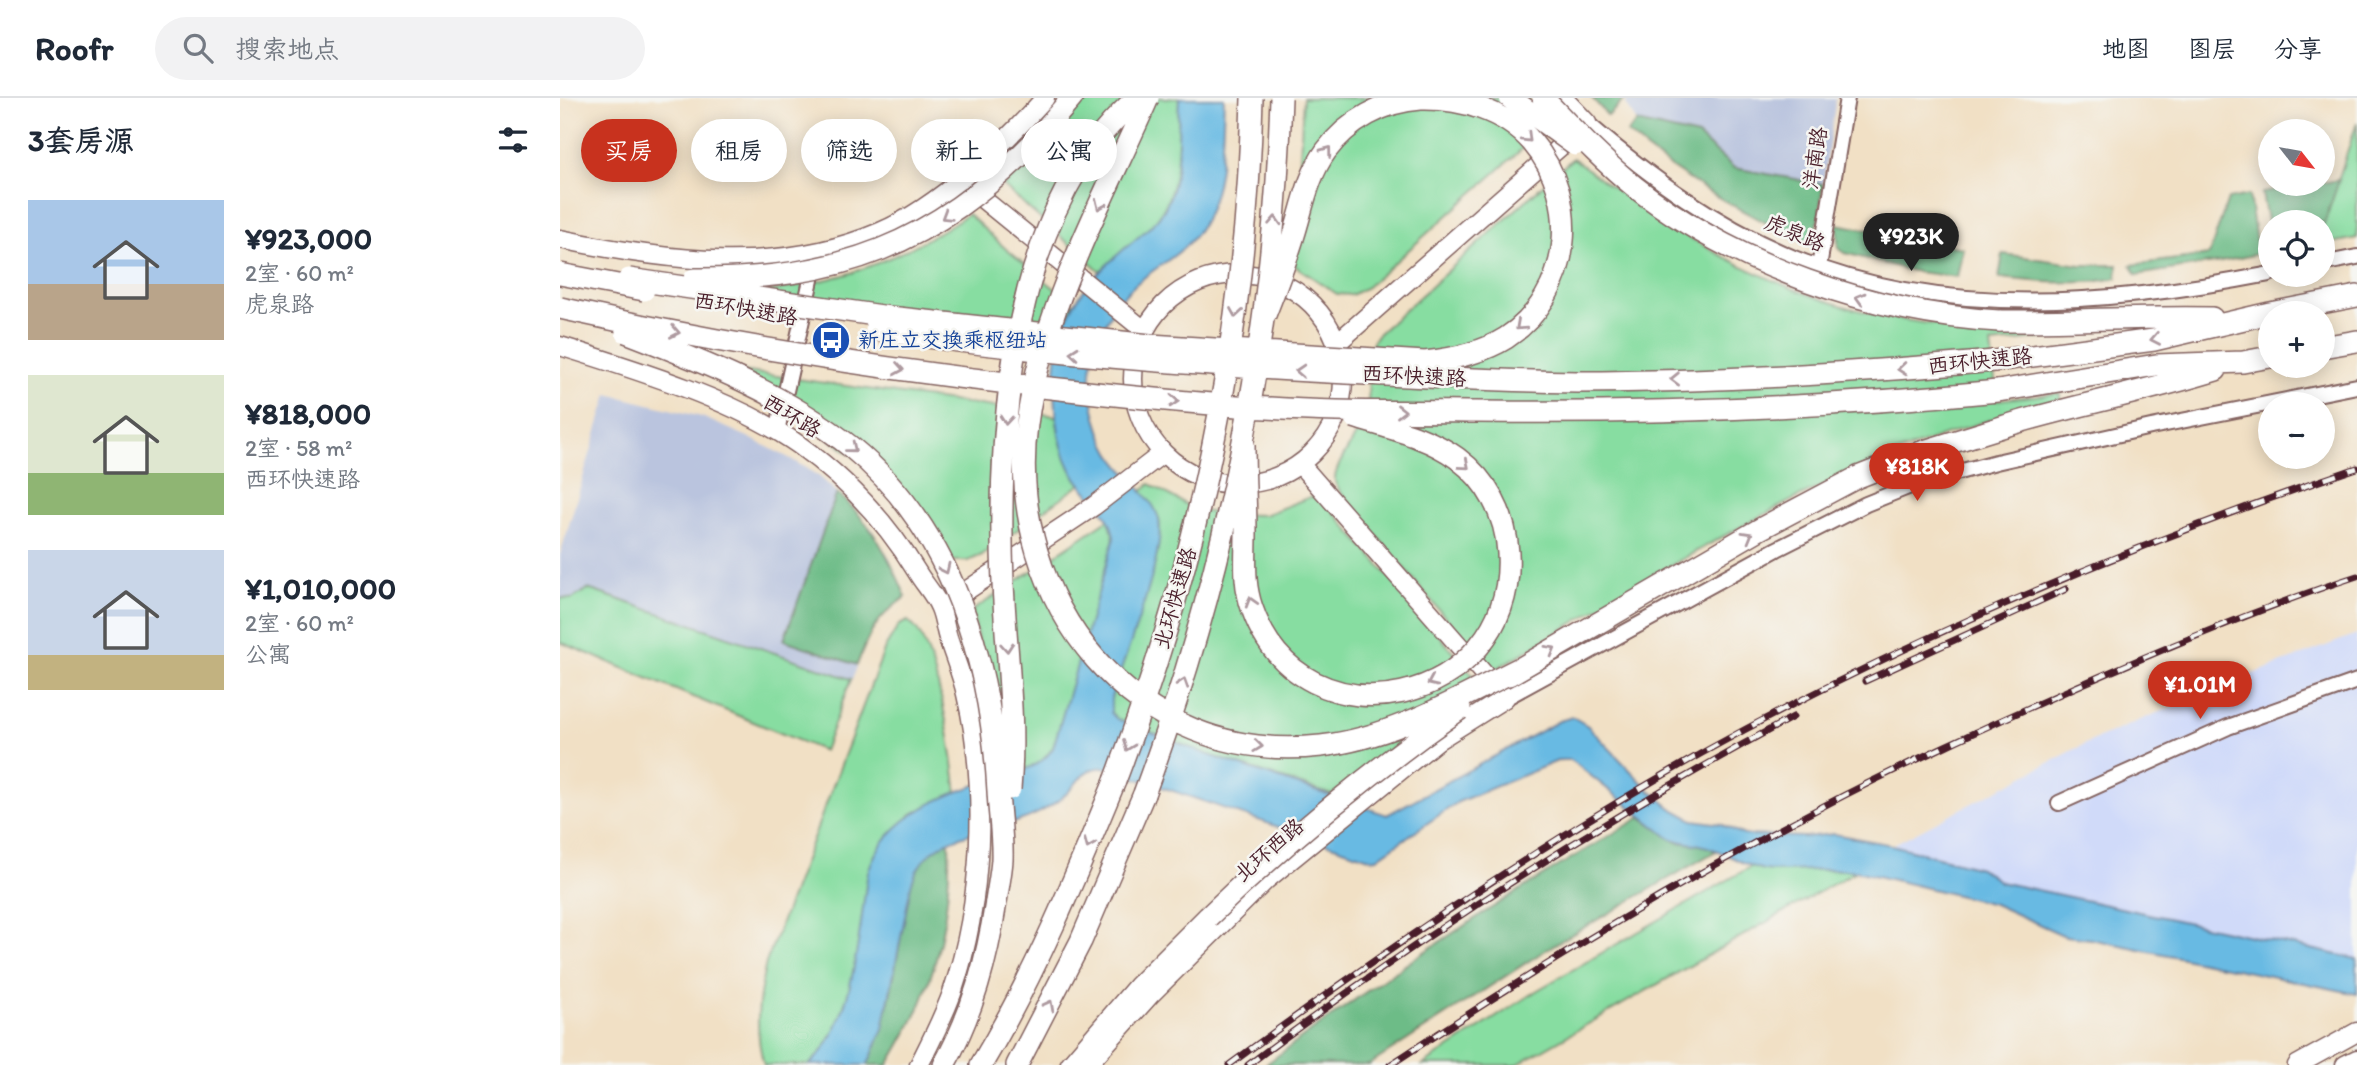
<!DOCTYPE html>
<html lang="zh">
<head>
<meta charset="utf-8">
<style>
	:root { --surface:#fff; --page:#f2f2f3; --text:#1f2937; --muted:#747a83; --line:#e0e1e3; --accent:#c8321e }
	body { margin:0; font-family:Itim,"LXGW WenKai TC",sans-serif; background:var(--page); color:var(--text); height:100vh; display:flex; flex-direction:column; font-size:26px; white-space:nowrap }
	* { box-sizing:border-box; margin:0 }
	p { font-size:23px; color:var(--muted) }
	.icon { flex:none; width:38px; height:38px; fill:none; stroke:currentColor; stroke-width:2; stroke-linecap:round; stroke-linejoin:round }
	.map { position:relative; flex:1; overflow:hidden }
	.side { display:flex; flex-direction:column; background:var(--surface); width:560px }
	.side>* { flex:none }
	.banner { position:absolute; left:21px; top:21px; width:665px; height:63px; display:flex; gap:14px }
	.needle { width:46px; rotate:121deg }
	.tools { position:absolute; left:1698px; top:21px; display:grid; gap:14px }
	.tools a { display:grid; place-items:center; width:77px; height:77px; border-radius:50%; background:var(--surface); box-shadow:0 4px 18px #0003; font-size:35px }
	.price { position:absolute; translate:-50% -60px; padding:0 16px; border-radius:24px; background:var(--accent); color:#fff; font-size:23px; line-height:46px; filter:drop-shadow(0 2px 4px #0008) }
	.price::after { content:''; position:absolute; left:50%; top:42px; width:21px; height:16px; margin-left:-10px; background:inherit; clip-path:polygon(0 0,100% 0,50% 100%) }
	.price.current { background:#222; color:#fff }
	ul { padding:0; list-style:none }
	li { display:flex; align-items:center; gap:21px; height:175px; padding:0 28px }
	li span { display:grid; place-items:center; flex:none; width:196px; height:140px; border-radius:0px; color:#555 }
	li>.icon { margin-inline-start:auto }
	span .icon { width:84px; height:84px; fill:#fffc; stroke-width:1 }
	li b { font-size:30px }
	h2 { display:flex; justify-content:space-between; align-items:center; height:84px; padding:0 28px; font-size:30px }
	.chip { padding:0 24px; border-radius:32px; background:var(--surface); box-shadow:0 4px 18px #0003; font-size:24px; line-height:63px }
	.chip.current { background:var(--accent); color:#fff }
	header { display:flex; align-items:center; gap:42px; box-sizing:border-box; height:98px; padding:0 35px; background:var(--surface); border-bottom:2px solid var(--line) }
	header strong { font-size:33px }
	nav { display:flex; gap:38px; margin-inline-start:auto; font-size:24px }
	.search { width:490px; height:63px; background:var(--page); display:flex; align-items:center; gap:18px; box-sizing:border-box; padding:0 24px; border-radius:38px; color:var(--muted); font-size:26px }
	main { display:flex; flex:1; min-height:0 }
	.map>svg:first-child { display:block }
	.built { fill:#d0daf9 }
	.industrial { fill:#bac4de }
	.green { fill:#87dda1; stroke:#687e66; stroke-width:2 }
	.forest { fill:#6dbc87; stroke:#5c6e59; stroke-width:2 }
	.water { fill:#67bae3; stroke:#586c87; stroke-width:2 }
	.lines { fill:none; stroke-linecap:round; stroke-linejoin:round }
	.minor-casing { stroke:#846361; stroke-width:18 }
	.major-casing { stroke:#846361; stroke-width:21 }
	.highway-casing { stroke:#846361; stroke-width:24 }
	.minor { stroke:#fff; stroke-width:14 }
	.major { stroke:#fff; stroke-width:18 }
	.highway { stroke:#fff; stroke-width:21 }
	.rail-casing { stroke:#4a1f2b; stroke-width:7 }
	.rail { stroke:#f6f6f2; stroke-width:4.5; stroke-dasharray:13; stroke-linecap:butt }
	.highway-bridge-casing { stroke:#846361; stroke-width:24; stroke-linecap:butt }
	.highway-bridge { stroke:#fff; stroke-width:21 }
	.oneway { stroke:#ae9aa0 }
	.labels { text-anchor:middle; stroke-width:5; stroke-linejoin:round; paint-order:stroke }
	.street-label { font-size:21px; fill:#4a1f2b; stroke:#f6f6f2 }
	.transit-label { font-size:21px; fill:#164399; stroke:#f6f6f2; text-anchor:start }
</style>
</head>
<body>
<header>
<strong>Roofr</strong>
<div class="search"><svg class="icon" aria-label="search" viewBox="0 0 24 24"><circle cx="10" cy="10" r="6"/><path d="M15 15l6 6"/></svg>搜索地点</div>
<nav><a>地图</a><a>图层</a><a>分享</a></nav>
</header>
<main>
<section class="side">
<h2>3套房源<svg class="icon" aria-label="filters" viewBox="0 0 24 24"><path d="M4 7h16M4 17h16"/><circle cx="9" cy="7" r="2"/><circle cx="15" cy="17" r="2"/></svg></h2>
<ul>
<li><span style="background:linear-gradient(#a9c7e8 60%,#b9a48a 0)"><svg class="icon" aria-label="home" viewBox="0 0 24 24"><path d="M3 11l9-7 9 7M6 9v11h12V9"/></svg></span><div><b>¥923,000</b><p>2室 · 60 m²</p><p>虎泉路</p></div></li>
<li><span style="background:linear-gradient(#dfe7d0 70%,#8fb573 0)"><svg class="icon" aria-label="home" viewBox="0 0 24 24"><path d="M3 11l9-7 9 7M6 9v11h12V9"/></svg></span><div><b>¥818,000</b><p>2室 · 58 m²</p><p>西环快速路</p></div></li>
<li><span style="background:linear-gradient(#c9d6e8 75%,#c2b280 0)"><svg class="icon" aria-label="home" viewBox="0 0 24 24"><path d="M3 11l9-7 9 7M6 9v11h12V9"/></svg></span><div><b>¥1,010,000</b><p>2室 · 60 m²</p><p>公寓</p></div></li>
</ul>
</section>
<div class="map">
<svg width="1797" height="967" viewBox="0 0 1797 967">
	<rect width="100%" height="100%" fill="#f6f6f2"/>
	<filter id="ink" filterUnits="userSpaceOnUse"><feTurbulence type="fractalNoise" baseFrequency=".0143" numOctaves="2"/><feDisplacementMap in="SourceGraphic" scale="14" xChannelSelector="R" yChannelSelector="G"/><feConvolveMatrix kernelMatrix="1 2 1 2 8 2 1 2 1" color-interpolation-filters="sRGB"/></filter>
	<filter id="wash" filterUnits="userSpaceOnUse"><feTurbulence type="fractalNoise" baseFrequency=".00686" numOctaves="4" result="noise"/><feDisplacementMap in="SourceGraphic" scale="28" xChannelSelector="R" yChannelSelector="G"/><feGaussianBlur stdDeviation="1.57" result="paint"/><feColorMatrix in="noise" values="0 0 0 0 0 0 0 0 0 0 0 0 0 0 0 0 0 1.4 0 .05"/><feComposite in="paint" operator="in"/></filter>
	<g filter="url(#wash)">
		<rect width="100%" height="100%" fill="#f1e0c5"/>
		<path class="built" d="M1797,536V861L1440,784L1420,770L1332,747L1525,646L1641,596Z"/>
		<path class="industrial" d="M1067,0H1276L1263,86L1174,70L1138,38L1077,24L1066,7Z
			M48,296L142,319L188,339L231,361L260,379L290,406L311,430L330,461L346,499L323,517L313,528L264,653L0,544V457Z"/>
		<path class="green" d="M526,0H619C617,42 623,92 593,126C578,143 557,157 540,173L443,88Z
			M743,0H968L981,34L807,189L792,197L777,196L725,161L739,81Z
			M1797,24V140L1762,147V132Z
			M1013,60C1103,130 1209,194 1323,218C1389,232 1456,231 1523,232V236L1431,246L1437,302L1500,295V302C1393,329 1291,370 1194,422C1104,469 1018,523 931,574L783,398C780,393 776,389 775,383C773,368 799,337 805,319C814,292 801,262 816,238Z
			M408,116L446,151L514,206L500,235L189,197C224,190 260,185 294,174C335,160 372,140 408,116Z
			M174,272L496,318L501,344L521,386L422,457L408,463H390L338,390Z
			M590,386L634,411L658,416L704,417L755,397L760,398L919,584L772,697L646,656L557,621L551,615V600C563,562 606,456 599,421C596,411 588,402 581,394Z
			M549,421L554,440L552,454L493,650L479,667L445,678L412,513Z
			M28,491L291,581L264,653L0,544V500L12,501Z
			M348,523C377,541 393,661 397,695L350,717L285,908C277,931 267,951 249,967H204C194,932 198,900 206,865L325,550L339,527Z
			M1192,768C1226,777 1261,768 1296,773L956,967H863L976,893Z"/>
		<path class="forest" d="M1032,0H1066L1048,18Z
			M1077,24L1138,38L1174,70L1263,86L1259,120L1249,146C1184,115 1122,83 1067,35Z
			M1779,82L1762,132V124H1710V140L1702,95Z
			M1689,97L1698,156L1661,164L1577,177L1571,167L1649,157L1668,101Z
			M1277,126L1403,150L1397,179L1357,174L1285,155L1278,150Z
			M1443,156L1521,167H1558L1557,180C1519,188 1477,184 1439,180Z
			M277,395C311,424 329,458 346,499C317,518 309,535 297,567L224,542Z
			M1081,719L1117,744L1143,747L1156,753L992,848L809,967H705C825,877 951,794 1081,719Z
			M389,743C391,797 382,855 361,905C352,927 340,947 328,967H307C329,924 334,874 343,827C347,808 348,787 357,770C364,757 375,748 389,743Z"/>
		<path class="water" d="M619,0H664C662,45 664,95 638,133C625,153 604,164 586,178C558,198 541,228 533,261C526,288 536,330 550,354C556,364 565,373 573,383C582,394 596,407 599,422C606,458 564,561 551,600V615L557,621L646,656L827,717L999,623L1013,619L1028,628L1089,692L1111,710L1133,722L1161,726L1184,737L1244,739L1274,736L1332,747L1420,770L1440,784L1797,861V896L1531,841L1505,838L1434,806L1296,773C1269,769 1242,774 1215,773C1189,773 1168,754 1144,748C1131,744 1121,746 1108,739L1011,662H1000L898,704L817,760L812,761L546,670C527,668 522,678 511,691C505,698 498,703 490,708C444,741 368,723 351,788L323,931L310,962L307,967H249C296,925 298,834 308,774C326,715 390,695 444,678C465,671 481,669 493,650L554,440C551,411 522,395 510,370C496,342 495,307 495,276C497,218 522,188 564,151C579,138 595,127 605,110C622,78 617,35 619,0Z"/>
	</g>
	<g filter="url(#ink)">
		<g class="lines">
			<g class="minor-casing">
				<path id="minor" d="M1027,25C1090,79 1157,128 1234,160C1384,222 1555,206 1710,176
					M1762,166L1797,159
					M1259,169L1287,0
					M217,333L255,164
					M945,600L1217,451L1306,406L1358,385L1436,364L1591,329L1797,288
					M1499,705L1668,629L1797,583"/>
			</g>
			<g class="major-casing">
				<path id="major" d="M408,89L585,233
					M0,141C106,163 217,178 320,134C379,109 443,47 485,0
					M573 281a105 105 0 1 1 210 0a105 105 0 1 1-210 0Z
					M777,245L1027,25L1003,0
					M0,248C74,271 176,302 239,347C288,382 326,423 357,474C364,486 375,497 380,510C384,519 385,531 388,540C394,559 402,577 406,596C428,689 423,804 392,895C383,920 371,943 359,967
					M388,505L534,408L603,355
					M527,967L591,896L706,782L878,642L945,600L740,366
					M1737,967L1797,934
					M1785,967L1797,961"/>
			</g>
			<g class="highway-casing">
				<path id="highway" d="M475,43L512,0
					M1710,215L1797,198
					M1439,223C1510,224 1581,218 1652,220
					M1762,249L1797,243
					M1434,263L1594,242L1710,215
					M1438,293L1596,267L1683,264L1710,259
					M1445,328C1515,307 1586,294 1656,272
					M384,967C413,915 427,862 436,804
					M421,967C475,877 515,780 555,683
					M457,967L521,843L584,696
					M511,967L578,889L648,819"/>
			</g>
			<use href="#minor" class="minor"/>
			<use href="#major" class="major"/>
			<use href="#highway" class="highway"/>
			<g class="rail-casing">
				<path id="rail" d="M1305,583L1506,491
					M669,967C821,855 977,748 1142,655C1350,539 1572,447 1797,370
					M688,967C861,837 1043,721 1233,619
					M830,967C968,876 1109,789 1256,712C1341,667 1430,627 1518,588C1609,548 1702,509 1797,478"/>
			</g>
			<use href="#rail" class="rail"/>
			<g class="highway-bridge-casing">
				<path id="highway-bridge" d="M588,0C542,105 482,211 467,326C444,503 575,669 761,648C832,640 897,601 960,570
					M950,0L1015,47
					M983,0C1012,30 1042,63 1075,89C1174,167 1314,216 1439,223
					M0,176L84,192
					M69,181L329,219L590,247L865,264C894,261 922,255 946,240C1012,197 1022,102 972,44C945,13 901,0 861,1C824,3 788,23 766,53C748,78 743,108 734,137C726,164 715,191 705,217
					M134,181C280,182 372,147 475,43
					M0,210C168,248 338,274 509,292C598,302 688,311 777,313C823,314 869,313 915,314C1090,316 1264,310 1438,293
					M316,232C472,255 629,267 787,275C864,279 941,283 1018,284C1157,284 1296,275 1434,263
					M66,234C144,264 225,296 291,349C394,433 431,566 438,693C439,716 443,739 442,762C441,776 438,790 436,804
					M684,346C684,376 686,406 686,436C686,462 683,484 692,510C742,656 957,607 948,455C946,417 927,382 897,360C867,338 828,330 794,319
					M949,577L1200,431L1298,379L1364,353L1445,328
					M555,683C638,464 687,234 692,0
					M450,691C456,623 446,553 443,485C437,328 450,110 577,0
					M584,696C667,472 714,238 721,0
					M648,819C726,743 810,674 900,611"/>
			</g>
			<use href="#highway-bridge" class="highway-bridge"/>
		</g>
		<defs><path id="oneway-chevron" d="M-2-3.5L2.5 0L-2 3.5" fill="none" stroke-width="1.6" stroke-linecap="round" stroke-linejoin="round" transform="scale(1.75)"/></defs>
		<g class="oneway">
			<use href="#oneway-chevron" transform="translate(967 40) rotate(45)"/>
			<use href="#oneway-chevron" transform="translate(767 53) rotate(-53)"/>
			<use href="#oneway-chevron" transform="translate(540 107) rotate(114)"/>
			<use href="#oneway-chevron" transform="translate(386 118) rotate(148)"/>
			<use href="#oneway-chevron" transform="translate(715 123) rotate(-87)"/>
			<use href="#oneway-chevron" transform="translate(1300 200) rotate(-164)"/>
			<use href="#oneway-chevron" transform="translate(676 215) rotate(99)"/>
			<use href="#oneway-chevron" transform="translate(960 228) rotate(138)"/>
			<use href="#oneway-chevron" transform="translate(115 234) rotate(11)"/>
			<use href="#oneway-chevron" transform="translate(1595 241) rotate(169)"/>
			<use href="#oneway-chevron" transform="translate(514 255) rotate(-175)"/>
			<use href="#oneway-chevron" transform="translate(339 271) rotate(9)"/>
			<use href="#oneway-chevron" transform="translate(1342 271) rotate(175)"/>
			<use href="#oneway-chevron" transform="translate(740 273) rotate(-177)"/>
			<use href="#oneway-chevron" transform="translate(1115 281) rotate(179)"/>
			<use href="#oneway-chevron" transform="translate(614 303) rotate(4)"/>
			<use href="#oneway-chevron" transform="translate(841 313)"/>
			<use href="#oneway-chevron" transform="translate(446 322) rotate(95)"/>
			<use href="#oneway-chevron" transform="translate(292 350) rotate(39)"/>
			<use href="#oneway-chevron" transform="translate(905 367) rotate(41)"/>
			<use href="#oneway-chevron" transform="translate(1188 438) rotate(-30)"/>
			<use href="#oneway-chevron" transform="translate(385 471) rotate(65)"/>
			<use href="#oneway-chevron" transform="translate(691 504) rotate(-107)"/>
			<use href="#oneway-chevron" transform="translate(447 549) rotate(86)"/>
			<use href="#oneway-chevron" transform="translate(991 552) rotate(-30)"/>
			<use href="#oneway-chevron" transform="translate(872 584) rotate(156)"/>
			<use href="#oneway-chevron" transform="translate(623 585) rotate(-72)"/>
			<use href="#oneway-chevron" transform="translate(568 648) rotate(111)"/>
			<use href="#oneway-chevron" transform="translate(698 648) rotate(7)"/>
			<use href="#oneway-chevron" transform="translate(529 746) rotate(112)"/>
			<use href="#oneway-chevron" transform="translate(489 907) rotate(-62)"/>
		</g>
	</g>
	<defs>
		<g id="bus-disc" transform="scale(2.0125)"><circle r="9.5" fill="#1a4fb4" stroke="#f6f6f2"/><path d="M-5-6H5V4H4V6H2V4H-2V6H-4V4H-5ZM-3.5-4V0h7V-4ZM-3.5 1.2v1.5H-2V1.2ZM2 1.2v1.5H3.5V1.2Z" fill="#fff"/></g>
	</defs>
	<g fill-rule="evenodd">
		<use href="#bus-disc" x="271" y="242"/>
	</g>
	<g class="labels">
		<g class="street-label">
			<text transform="translate(1255 60) rotate(-81)" y="7">洋南路</text>
			<text transform="translate(1235 135) rotate(23)" y="7">虎泉路</text>
			<text transform="translate(186 211) rotate(10)" y="7">西环快速路</text>
			<text transform="translate(1420 263) rotate(-6)" y="7">西环快速路</text>
			<text transform="translate(854 278) rotate(3)" y="7">西环快速路</text>
			<text transform="translate(232 318) rotate(31)" y="7">西环路</text>
			<text transform="translate(615 500) rotate(-74)" y="7">北环快速路</text>
			<text transform="translate(709 752) rotate(-41)" y="7">北环西路</text>
		</g>
		<g class="transit-label">
			<text x="298" y="249">新庄立交换乘枢纽站</text>
		</g>
	</g>
</svg>
<div class="tools">
<a><svg class="needle" viewBox="-14 -14 28 28"><path d="M0-13l5 13h-10z" fill="#e53935"/><path d="M0 13l5-13h-10z" fill="#747a83"/></svg></a>
<a><svg class="icon" aria-label="locate" viewBox="0 0 24 24"><circle cx="12" cy="12" r="6"/><path d="M12 2v4M12 18v4M2 12h4M18 12h4"/></svg></a>
<a>+</a>
<a>−</a>
</div>
<b class="price current" style="left:1351px;top:175px">¥923K</b>
<b class="price" style="left:1357px;top:405px">¥818K</b>
<b class="price" style="left:1640px;top:623px">¥1.01M</b>
<div class="banner">
<a class="chip current">买房</a>
<a class="chip">租房</a>
<a class="chip">筛选</a>
<a class="chip">新上</a>
<a class="chip">公寓</a>
</div>
</div>
</main>
</body>
</html>
